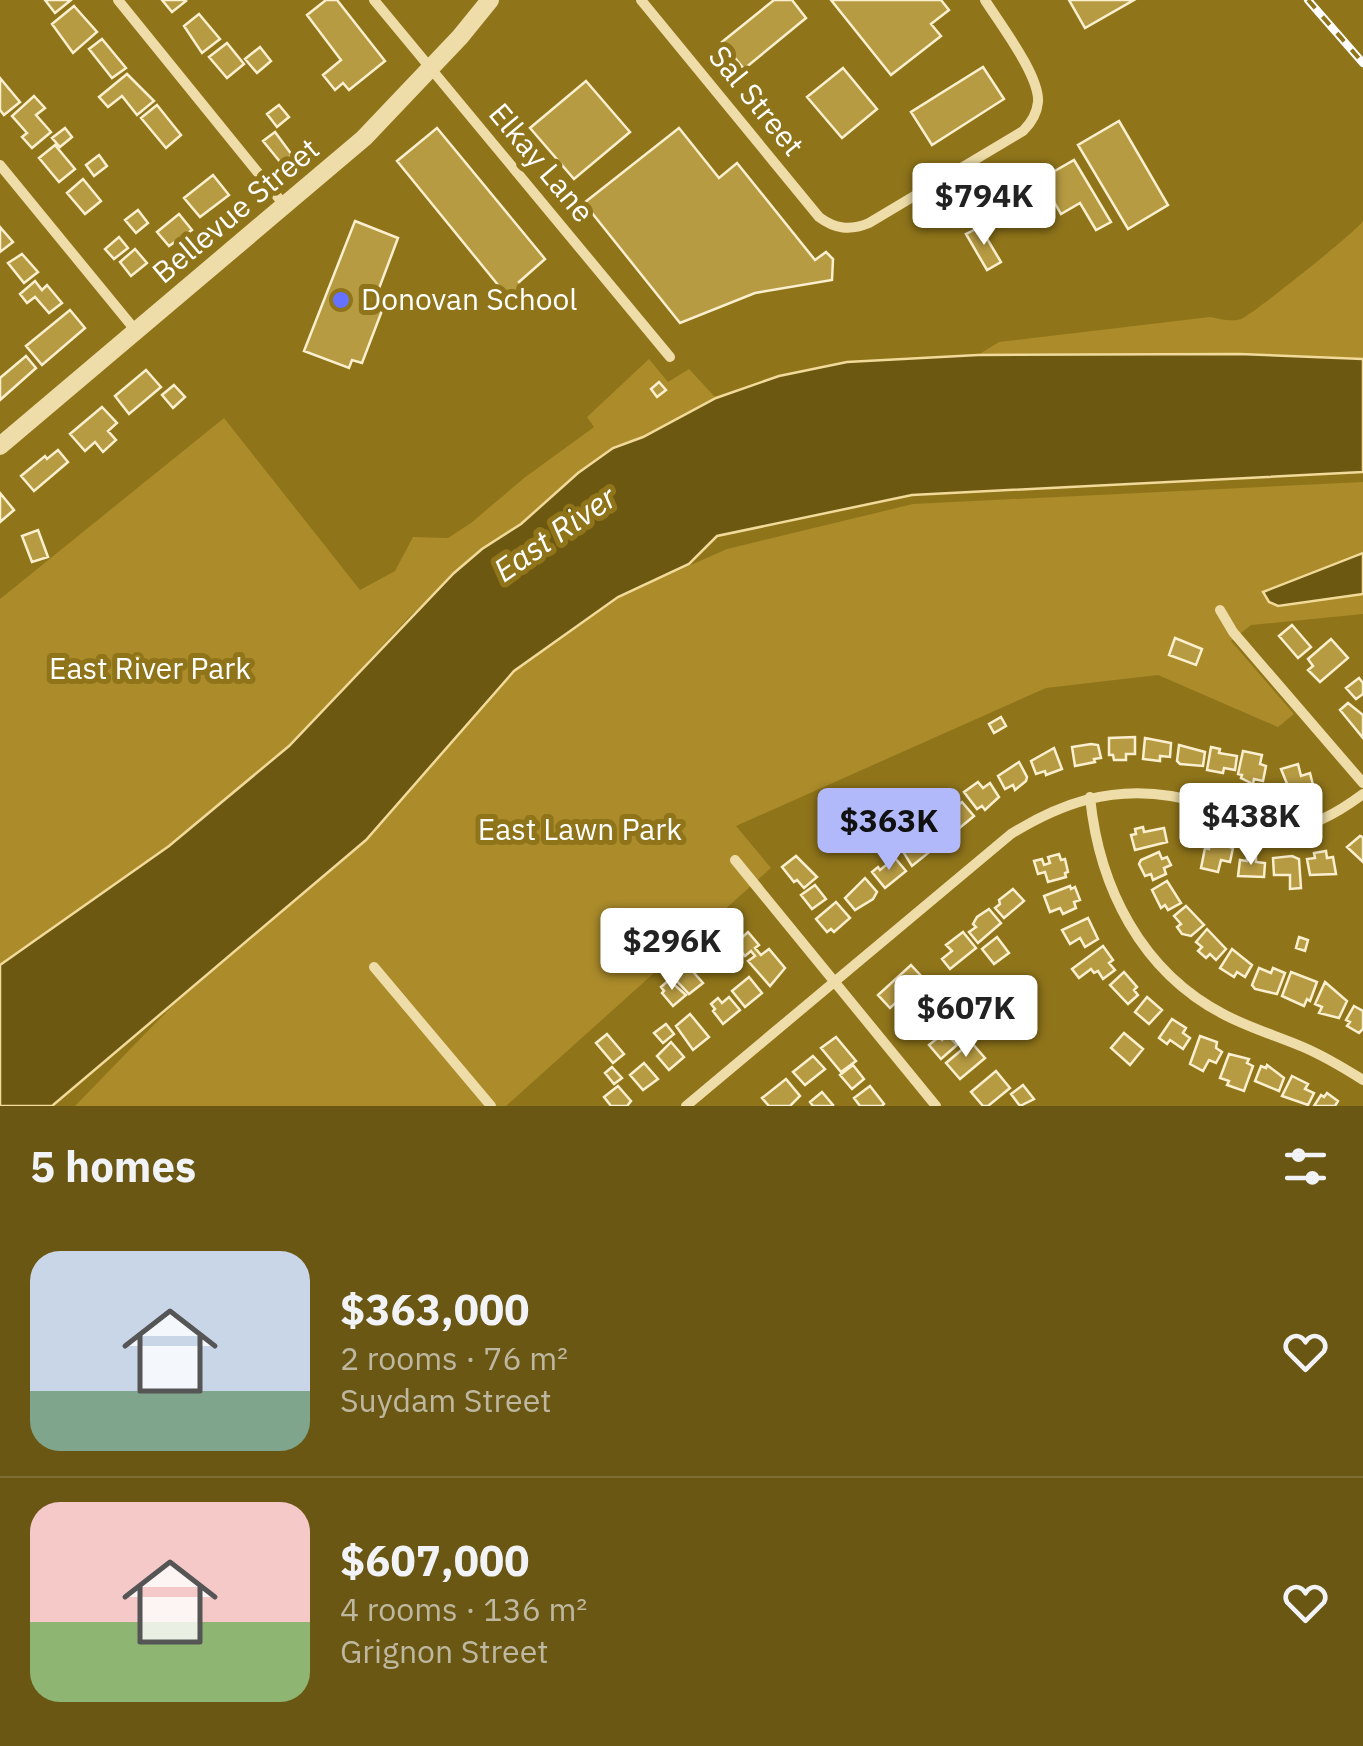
<!DOCTYPE html>
<html lang="en">
<head>
<meta charset="utf-8">
<style>
	:root { --surface:#6b5714; --page:#705d1d; --text:#f1f3f6; --muted:#beb8a0; --line:#7e6d34; --accent:#b2b9fa }
	body { margin:0; font-family:"IBM Plex Sans",sans-serif; background:var(--page); color:var(--text); height:100vh; display:flex; flex-direction:column; font-size:38px; white-space:nowrap }
	* { box-sizing:border-box; margin:0 }
	p { font-size:32px; color:var(--muted) }
	.icon { flex:none; width:55px; height:55px; fill:none; stroke:currentColor; stroke-width:2; stroke-linecap:round; stroke-linejoin:round }
	.map { position:relative; height:1106px; overflow:hidden }
	.side { display:flex; flex-direction:column; background:var(--surface); flex:1 }
	.side>* { flex:none }
	.price { position:absolute; translate:-50% -85px; padding:0 22px; border-radius:10px; background:#fff; color:#222; font-size:32px; line-height:65px; filter:drop-shadow(0 2px 5px #0008) }
	.price::after { content:''; position:absolute; left:50%; top:60px; width:30px; height:22px; margin-left:-15px; background:inherit; clip-path:polygon(0 0,100% 0,50% 100%) }
	.price.selected { background:var(--accent); color:#111 }
	ul { padding:0; list-style:none }
	li { display:flex; align-items:center; gap:30px; height:250px; padding:0 30px }
	li+li { border-top:2px solid var(--line) }
	li span { display:grid; place-items:center; flex:none; width:280px; height:200px; border-radius:30px; color:#555 }
	li>.icon { margin-inline-start:auto }
	span .icon { width:120px; height:120px; fill:#fffc; stroke-width:1 }
	li b { font-size:42px }
	h2 { display:flex; justify-content:space-between; align-items:center; height:120px; padding:0 30px; font-size:42px }
	.map>svg:first-child { display:block }
	.green { fill:#ab8b2a }
	.water { fill:#6d5811; stroke:#f1da9a; stroke-width:2.5 }
	.building { fill:#b79b43; stroke:#faefce; stroke-width:2.5 }
	.lines { fill:none; stroke-linecap:round; stroke-linejoin:round }
	.minor { stroke:#eedda8; stroke-width:10 }
	.tertiary { stroke:#eedda8; stroke-width:18 }
	.rail-casing { stroke:#fff; stroke-width:8 }
	.rail { stroke:#8f741a; stroke-width:4; stroke-dasharray:11; stroke-linecap:butt }
	.poi-dot { fill:#6572ff; stroke:#8f741a; stroke-width:4 }
	.labels { text-anchor:middle; stroke-width:10; stroke-linejoin:round; paint-order:stroke }
	.street-label { font-size:30px; fill:#fff; stroke:#8f741a }
	.poi-label { font-size:30px; fill:#fff; stroke:#8f741a; text-anchor:start }
	.park-label { font-size:30px; fill:#fff; stroke:#8f741a }
	.water-label { font-size:32px; font-style:italic; fill:#fff; stroke:#8f741a }
</style>
</head>
<body>
<div class="map">
<svg width="1363" height="1106" viewBox="0 0 1363 1106">
	<rect width="100%" height="100%" fill="#8f741a"/>
	<path class="green" d="M1363,221V359L1239,354L978,355L999,342L1210,317C1219,319 1232,322 1241,319C1253,314 1357,231 1363,221Z
		M649,359L668,382L689,369L716,398L642,437L613,448L578,473L521,524L482,549L408,618L289,746L169,846L0,965V599L224,418L360,590L395,571L413,537L448,538L471,523L524,478L594,427L587,417Z
		M1363,482V614L1251,625L1231,641L1294,714L1278,727L1158,675L1046,688L736,826L771,868L506,1106H75L173,1005L366,840L514,671L618,597L727,549L913,504Z"/>
	<path class="water" d="M1239,354L1363,359V472L912,495L717,536L689,564L618,597L514,671L366,840L52,1106H0V965L169,846L289,746L454,573L482,549L521,524L578,473L613,448L643,437L716,398L779,376L847,362L978,355Z
		M1363,553V594L1278,606L1269,602L1263,592Z"/>
	<path class="building" d="M45,0H71L55,13Z
		M162,0H185L186,1L172,12Z
		M326,0H337L385,61L349,90L343,83L335,90L323,75L341,60L307,15Z
		M774,0H792L806,18L744,69L722,42Z
		M831,0H941L949,10L931,24L941,36L891,75Z
		M1069,0H1134L1085,28Z
		M74,6L97,32L73,53L52,24Z
		M199,14L220,39L202,53L184,26Z
		M102,39L126,68L112,78L89,49Z
		M227,43L244,64L227,78L209,57Z
		M260,47L271,61L257,73L245,59Z
		M983,67L1004,99L932,145L911,112Z
		M843,68L877,109L842,138L807,97Z
		M127,74L154,101L137,115L122,96L108,107L99,97Z
		M0,78L20,102L4,115L0,110Z
		M586,81L630,132L574,179L530,128Z
		M34,96L45,108L36,115L51,132L32,148L22,137L27,133L12,116Z
		M157,105L181,135L166,148L141,118Z
		M279,105L289,117L277,127L267,114Z
		M1119,121L1168,205L1128,229L1078,145Z
		M65,128L72,137L60,147L52,138Z
		M437,128L545,259L519,282L529,295L516,307L397,161Z
		M679,128L719,178L737,163L815,260L826,252L833,259L832,280L755,293L680,323L584,203Z
		M275,132L292,155L281,163L263,141Z
		M55,145L75,169L59,182L39,158Z
		M99,155L107,166L94,176L86,165Z
		M1074,160L1111,222L1096,230L1080,203L1061,214L1041,179Z
		M213,175L229,195L200,217L184,198Z
		M83,179L101,201L85,214L67,193Z
		M138,210L148,223L136,233L125,220Z
		M179,214L192,230L169,246L157,232Z
		M355,221L398,238L378,291L388,295L362,363L352,360L349,368L304,351Z
		M0,227L13,242L0,252Z
		M980,227L1001,262L987,270L966,234Z
		M119,237L128,248L114,259L105,249Z
		M135,249L147,263L131,276L120,262Z
		M22,254L38,272L24,283L8,263Z
		M35,281L42,290L47,285L62,303L49,313L35,297L27,303L20,294Z
		M70,310L85,328L42,365L26,346Z
		M26,356L36,368L0,400V378Z
		M146,370L161,387L129,414L115,396Z
		M659,382L666,390L657,397L651,389Z
		M174,385L185,397L173,408L162,395Z
		M102,407L117,423L108,431L116,440L103,452L95,442L85,451L70,434Z
		M58,450L68,462L34,491L21,476L45,456L47,459Z
		M0,493L14,510L0,522Z
		M38,530L48,557L32,562L22,536Z
		M1292,625L1311,647L1298,658L1279,636Z
		M1175,638L1202,649L1196,665L1169,655Z
		M1331,639L1348,658L1320,682L1308,670L1313,666L1308,659Z
		M1359,678L1363,683V694L1356,699L1346,688Z
		M1348,703L1363,715V738L1340,710Z
		M1001,717L1006,726L994,733L989,724Z
		M1135,737V754H1126V760H1114L1113,755H1109V738Z
		M1145,738L1171,743L1170,757L1160,756V761L1143,759Z
		M1091,744L1098,745L1101,758L1094,759L1095,762L1075,766L1072,747Z
		M1179,745L1205,752L1203,766L1180,764L1177,761Z
		M1211,747L1220,749L1219,753L1237,756L1235,770L1224,768L1223,773L1207,770Z
		M1054,748L1062,769L1046,775L1045,771L1036,774L1031,761Z
		M1243,751L1262,755L1260,764L1266,766L1263,781L1254,779L1253,784L1241,778L1242,775L1238,774Z
		M1019,762L1027,777L1026,781L1015,790L1013,785L1005,789L998,776Z
		M1298,764L1301,776L1310,773L1314,789L1292,796L1281,769Z
		M978,782L983,788L990,783L999,797L985,810L982,806L977,809L964,792Z
		M962,802L974,816L951,835L943,825L934,832L923,819L934,810L941,819Z
		M913,816L923,827L916,833L906,822Z
		M1143,827L1144,832L1164,828L1167,842L1135,850L1131,835L1136,834L1135,829Z
		M910,831L928,853L912,866L897,842Z
		M1360,836L1363,837V862L1347,847Z
		M1211,842L1233,848L1230,862L1221,860L1218,872L1201,868L1205,848L1209,849Z
		M1326,851L1327,858L1333,857L1336,874L1310,875L1307,859L1315,858L1314,853Z
		M1159,852L1162,859L1167,857L1171,865L1164,868L1166,874L1153,880L1151,874L1145,876L1139,864L1141,860Z
		M1059,854L1061,860L1065,859L1068,872L1065,873L1066,877L1048,882L1045,872L1038,874L1034,861L1042,859L1044,865L1050,863L1048,857Z
		M1247,855L1256,857V862L1265,863L1264,877L1238,876L1240,860L1247,861Z
		M796,856L817,877L804,888L797,880L794,882L782,867Z
		M1292,856L1299,859L1301,888L1290,889V875H1274L1273,858Z
		M895,858L906,871L885,888L872,872L878,867L880,870Z
		M865,878L877,892L873,899L855,910L845,898Z
		M1167,881L1181,903L1168,910L1165,905L1161,908L1152,890Z
		M815,885L826,899L812,909L801,895Z
		M1070,886L1071,889L1075,887L1080,900L1074,902L1076,908L1063,914L1060,908L1050,912L1044,896Z
		M1013,889L1024,901L1004,918L995,908L1000,904L999,900Z
		M836,902L850,918L834,932L831,929L827,932L816,919Z
		M1186,906L1204,925L1191,936L1182,934L1177,927L1181,924L1174,916Z
		M989,909L1001,923L978,943L969,932L976,927L973,924L977,917Z
		M1088,918L1098,939L1085,947L1080,938L1070,944L1062,930Z
		M1207,929L1226,949L1216,960L1210,954L1206,958L1198,951L1202,947L1196,942Z
		M719,932L737,952L719,968L701,948Z
		M748,932L759,945L755,948L761,955L769,949L785,968L770,986L748,961L755,956L751,951L745,956L735,944Z
		M963,932L976,948L950,969L942,959L952,951L946,945Z
		M997,937L1009,953L994,964L982,949Z
		M1299,937L1308,940L1305,951L1296,948Z
		M1103,946L1113,960L1109,963L1115,970L1103,979L1098,971L1094,973L1091,969L1079,978L1072,969Z
		M1232,949L1252,965L1245,977L1237,972L1234,977L1220,968Z
		M911,965L923,978L890,1008L878,995Z
		M688,966L703,983L689,994L674,978Z
		M1259,968L1271,973L1273,968L1285,973L1277,994L1255,989L1252,985Z
		M1124,972L1137,987L1134,990L1138,995L1128,1004L1110,985Z
		M1291,972L1317,982L1310,1001L1307,999L1304,1006L1282,996Z
		M749,977L762,993L745,1007L732,991Z
		M669,980L686,995L673,1006L662,993L664,991L661,987Z
		M1325,982L1347,1001L1339,1018L1319,1013L1322,1007L1315,1004Z
		M947,986L959,1001L944,1013L932,999Z
		M729,997L740,1010L723,1024L713,1011L715,1009L711,1004L718,998L722,1003Z
		M1147,997L1162,1010L1149,1024L1135,1012Z
		M916,998L929,1014L916,1025L903,1009Z
		M1354,1006L1363,1011V1029L1359,1033L1347,1026L1350,1022L1346,1020Z
		M690,1014L709,1037L693,1050L676,1026Z
		M1172,1019L1186,1028L1183,1033L1190,1038L1183,1049L1170,1040L1167,1044L1159,1038Z
		M666,1024L674,1034L663,1043L654,1033Z
		M1124,1033L1143,1049L1130,1065L1111,1048Z
		M607,1034L624,1054L613,1063L596,1043Z
		M948,1035L957,1045L941,1059L929,1045L939,1037L942,1040Z
		M1200,1036L1217,1042L1216,1048L1222,1052L1216,1063L1209,1060L1203,1071L1190,1064Z
		M836,1037L856,1061L841,1072L821,1048Z
		M671,1042L684,1057L669,1070L657,1056Z
		M971,1042L985,1058L960,1079L946,1063Z
		M1229,1054L1249,1059L1247,1063L1253,1066L1244,1091L1227,1085L1229,1081L1220,1078Z
		M813,1056L825,1069L805,1085L793,1072Z
		M644,1063L658,1079L643,1090L630,1075Z
		M853,1065L864,1079L852,1089L840,1075Z
		M1267,1065L1284,1078L1279,1091L1255,1081L1261,1066L1266,1068Z
		M612,1067L622,1078L614,1084L605,1073Z
		M996,1071L1010,1088L988,1106H983L971,1092Z
		M1292,1076L1308,1084L1305,1089L1314,1093L1308,1105L1282,1096Z
		M786,1079L800,1096L790,1106H769L762,1098Z
		M1023,1085L1034,1099L1020,1106L1011,1094Z
		M618,1086L631,1101L627,1106H611L604,1097Z
		M870,1086L884,1104L882,1106H860L854,1098Z
		M822,1092L833,1105L832,1106H813L810,1102Z
		M1327,1093L1338,1101L1335,1106H1314L1321,1095L1324,1097Z"/>
	<g class="lines">
		<path class="minor" d="M118,0L285,206
			M374,0L670,357
			M641,0L819,217C835,229 850,231 869,223L1023,131C1031,123 1037,114 1038,102C1040,76 1000,24 985,0
			M0,165L136,331
			M1220,610L1233,632L1363,783
			M1090,797C1099,887 1141,972 1225,1015C1250,1028 1277,1036 1303,1047C1324,1056 1344,1068 1363,1080
			M735,860L936,1106
			M374,967L491,1106
			M686,1106L1011,834C1061,803 1111,786 1171,796C1259,810 1272,862 1363,794"/>
		<path class="tertiary" d="M0,446L364,138L460,37L490,0"/>
		<g class="rail-casing">
			<path id="rail" d="M1308,0L1363,63"/>
		</g>
		<use href="#rail" class="rail"/>
	</g>
	<circle class="poi-dot" cx="341" cy="300" r="10"/>
	<g class="labels">
		<g class="street-label">
			<text transform="translate(756 101) rotate(51)" y="10">Sal Street</text>
			<text transform="translate(541 163) rotate(50)" y="10">Elkay Lane</text>
			<text transform="translate(236 211) rotate(-40)" y="10">Bellevue Street</text>
		</g>
		<g class="poi-label">
			<text x="361" y="310">Donovan School</text>
		</g>
		<g class="park-label">
			<text x="150" y="679">East River Park</text>
			<text x="580" y="840">East Lawn Park</text>
		</g>
		<g class="water-label">
			<text transform="translate(555 534) rotate(-35)" y="11">East River</text>
		</g>
	</g>
</svg>
<b class="price" style="left:984px;top:248px">$794K</b>
<b class="price" style="left:1251px;top:868px">$438K</b>
<b class="price selected" style="left:889px;top:873px">$363K</b>
<b class="price" style="left:672px;top:993px">$296K</b>
<b class="price" style="left:966px;top:1060px">$607K</b>
</div>
<section class="side">
<h2>5 homes<svg class="icon" aria-label="filters" viewBox="0 0 24 24"><path d="M4 7h16M4 17h16"/><circle cx="9" cy="7" r="2"/><circle cx="15" cy="17" r="2"/></svg></h2>
<ul>
<li><span style="background:linear-gradient(#c9d6e8 70%,#7fa58c 0)"><svg class="icon" aria-label="home" viewBox="0 0 24 24"><path d="M3 11l9-7 9 7M6 9v11h12V9"/></svg></span><div><b>$363,000</b><p>2 rooms · 76 m²</p><p>Suydam Street</p></div><svg class="icon" aria-label="heart" viewBox="0 0 24 24"><path d="M12 20l-8-8c-3-5 5-10 8-4 3-6 11-1 8 4z"/></svg></li>
<li><span style="background:linear-gradient(#f6c9c9 60%,#8fb573 0)"><svg class="icon" aria-label="home" viewBox="0 0 24 24"><path d="M3 11l9-7 9 7M6 9v11h12V9"/></svg></span><div><b>$607,000</b><p>4 rooms · 136 m²</p><p>Grignon Street</p></div><svg class="icon" aria-label="heart" viewBox="0 0 24 24"><path d="M12 20l-8-8c-3-5 5-10 8-4 3-6 11-1 8 4z"/></svg></li>
</ul>
</section>
</body>
</html>
